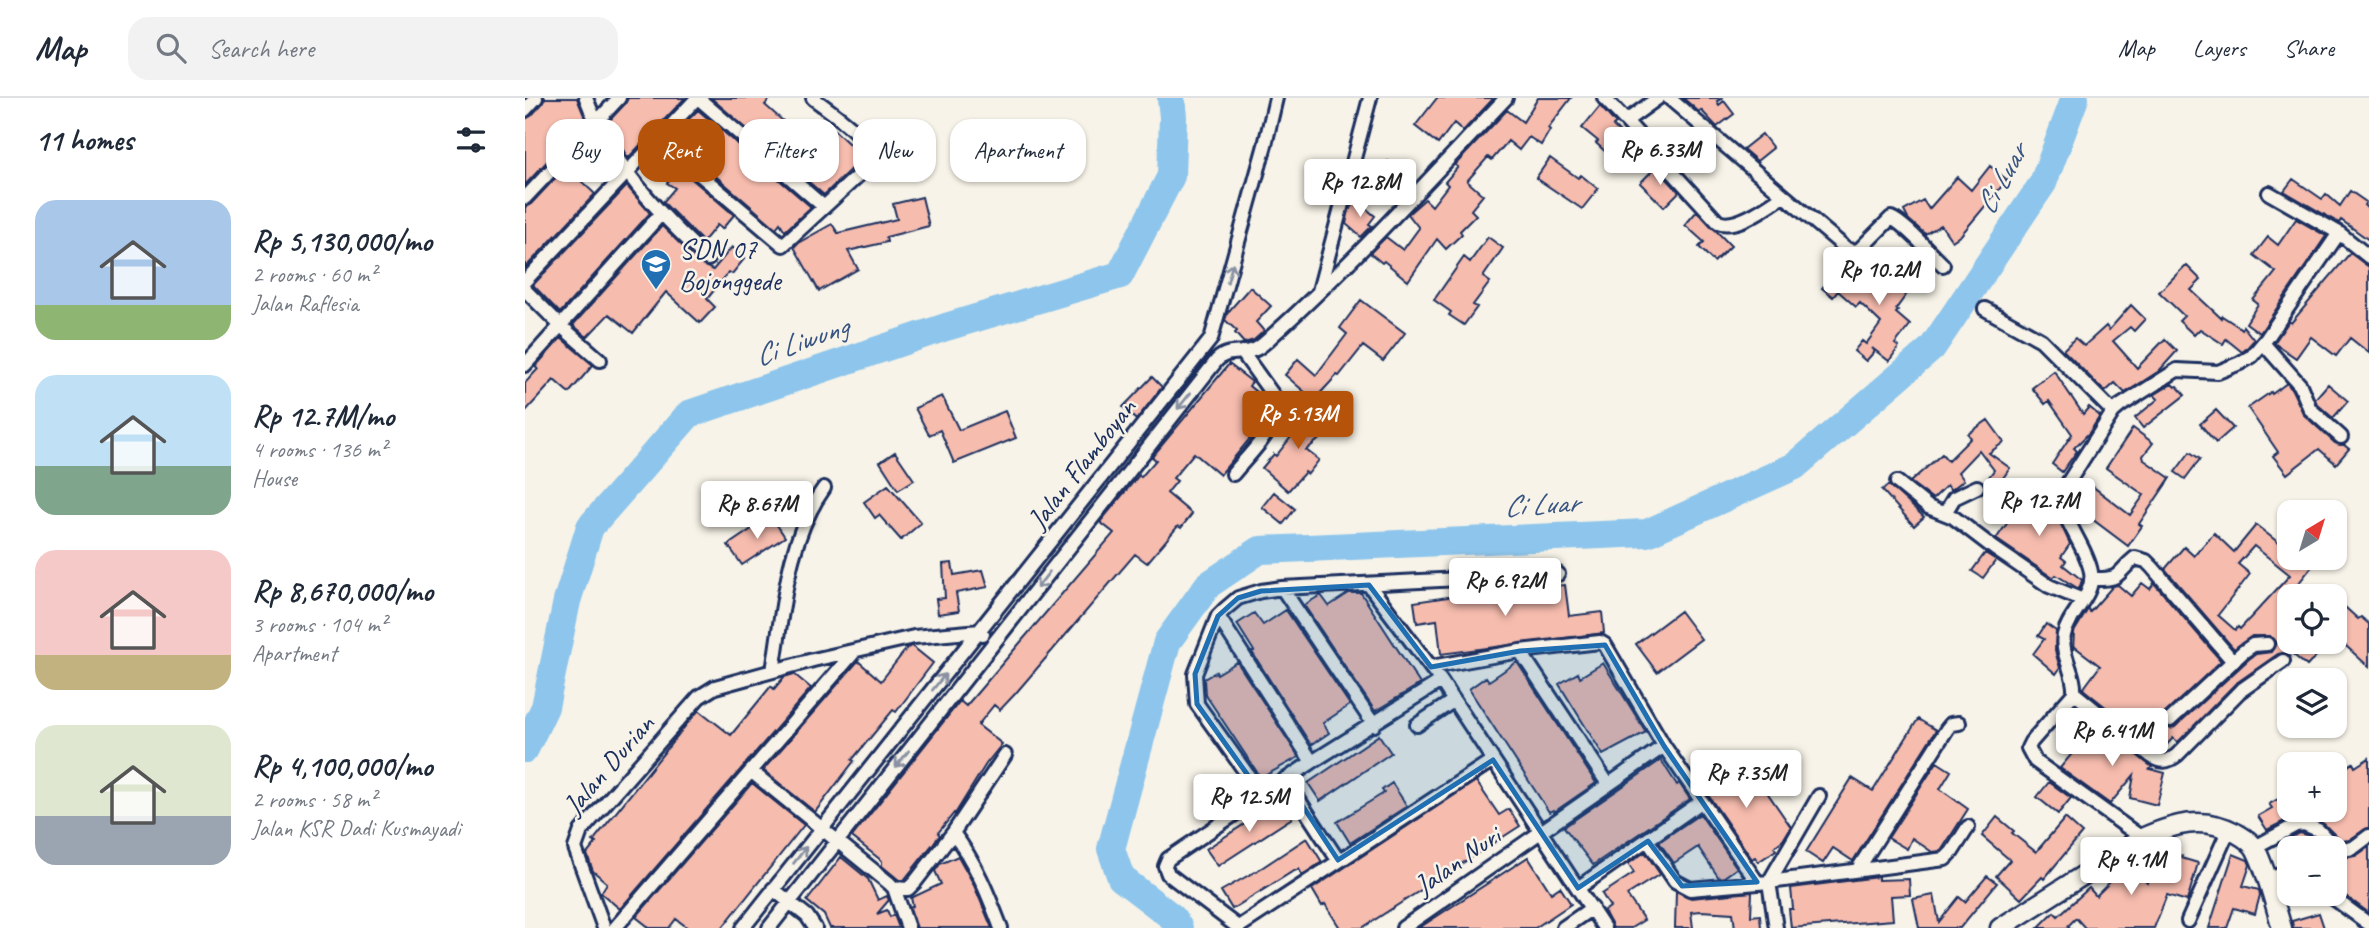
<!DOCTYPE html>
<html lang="en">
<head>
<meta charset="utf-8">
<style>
	:root { --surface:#fff; --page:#f2f2f3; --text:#1f2937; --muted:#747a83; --line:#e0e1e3; --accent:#b45309 }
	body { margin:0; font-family:Caveat,sans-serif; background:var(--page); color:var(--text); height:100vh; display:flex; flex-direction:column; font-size:26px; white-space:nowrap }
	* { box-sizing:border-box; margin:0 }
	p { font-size:23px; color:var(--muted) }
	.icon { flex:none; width:38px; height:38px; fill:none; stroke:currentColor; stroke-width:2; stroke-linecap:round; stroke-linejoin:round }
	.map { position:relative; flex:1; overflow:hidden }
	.drawer { display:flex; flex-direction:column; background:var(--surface); width:525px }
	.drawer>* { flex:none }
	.hud { position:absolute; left:21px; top:21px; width:665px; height:63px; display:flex; gap:14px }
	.needle { width:46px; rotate:38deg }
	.buttons { position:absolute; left:1752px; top:402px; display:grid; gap:14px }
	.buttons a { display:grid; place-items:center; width:70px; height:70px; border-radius:14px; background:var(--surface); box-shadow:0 2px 5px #0004; font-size:35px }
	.price { position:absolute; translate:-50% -60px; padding:0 16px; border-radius:7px; background:#fff; color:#222; font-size:23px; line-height:46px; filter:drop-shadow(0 2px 4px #0008) }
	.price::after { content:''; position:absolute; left:50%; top:42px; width:21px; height:16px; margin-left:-10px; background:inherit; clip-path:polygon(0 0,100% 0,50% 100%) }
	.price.current { background:var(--accent); color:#fff }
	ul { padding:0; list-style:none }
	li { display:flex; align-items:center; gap:21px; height:175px; padding:0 35px }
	li span { display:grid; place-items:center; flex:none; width:196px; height:140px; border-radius:21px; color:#555 }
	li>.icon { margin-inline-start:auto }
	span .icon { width:84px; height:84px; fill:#fffc; stroke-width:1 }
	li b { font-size:30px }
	h2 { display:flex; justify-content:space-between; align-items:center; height:84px; padding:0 35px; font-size:30px }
	.chip { padding:0 24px; border-radius:21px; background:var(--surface); box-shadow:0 2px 5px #0004; font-size:24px; line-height:63px }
	.chip.current { background:var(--accent); color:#fff }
	header { display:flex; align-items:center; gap:42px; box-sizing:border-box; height:98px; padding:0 35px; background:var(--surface); border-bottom:2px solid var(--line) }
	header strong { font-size:33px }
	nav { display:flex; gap:38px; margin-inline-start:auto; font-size:24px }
	.search { width:490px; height:63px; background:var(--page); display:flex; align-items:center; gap:18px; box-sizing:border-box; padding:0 24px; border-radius:21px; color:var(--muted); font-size:26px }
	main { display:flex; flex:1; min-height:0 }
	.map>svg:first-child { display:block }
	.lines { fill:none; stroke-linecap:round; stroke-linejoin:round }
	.river { stroke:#8dc5ec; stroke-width:28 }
	.building { fill:#f6bcae; stroke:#1b2f5e; stroke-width:2; fill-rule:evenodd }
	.minor-casing { stroke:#1b2f5e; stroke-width:18 }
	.secondary-casing { stroke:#1b2f5e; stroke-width:23 }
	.minor { stroke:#f7f3e8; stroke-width:12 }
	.secondary { stroke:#f7f3e8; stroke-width:18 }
	.oneway { stroke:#8991a3 }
	.marked { fill:#1f6fb2; fill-opacity:0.2; stroke:#1f6fb2; stroke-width:5; stroke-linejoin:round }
	.labels { text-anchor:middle; stroke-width:5; stroke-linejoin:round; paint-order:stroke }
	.poi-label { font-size:28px; fill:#1b2f5e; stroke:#f7f3e8; text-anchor:start }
	.street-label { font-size:28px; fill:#1b2f5e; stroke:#f7f3e8 }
	.water-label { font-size:30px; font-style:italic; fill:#385482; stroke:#f7f3e8 }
</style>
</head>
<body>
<header>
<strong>Map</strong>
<div class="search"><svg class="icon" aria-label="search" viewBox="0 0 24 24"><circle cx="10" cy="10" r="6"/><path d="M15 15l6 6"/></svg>Search here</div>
<nav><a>Map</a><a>Layers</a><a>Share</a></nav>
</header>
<main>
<section class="drawer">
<h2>11 homes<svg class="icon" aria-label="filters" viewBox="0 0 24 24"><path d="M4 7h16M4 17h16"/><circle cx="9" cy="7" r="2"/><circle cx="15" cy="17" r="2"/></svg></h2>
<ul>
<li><span style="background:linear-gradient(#a9c7e8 75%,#8fb573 0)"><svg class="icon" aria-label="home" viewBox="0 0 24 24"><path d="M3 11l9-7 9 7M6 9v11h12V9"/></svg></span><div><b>Rp 5,130,000/mo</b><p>2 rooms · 60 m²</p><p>Jalan Raflesia</p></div></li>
<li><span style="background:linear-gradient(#bfe0f5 65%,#7fa58c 0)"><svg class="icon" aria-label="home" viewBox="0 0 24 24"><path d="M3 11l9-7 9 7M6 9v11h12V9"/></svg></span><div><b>Rp 12.7M/mo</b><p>4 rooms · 136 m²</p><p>House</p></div></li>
<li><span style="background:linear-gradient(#f6c9c9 75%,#c2b280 0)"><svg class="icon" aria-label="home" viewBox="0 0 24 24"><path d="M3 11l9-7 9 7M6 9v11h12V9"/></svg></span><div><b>Rp 8,670,000/mo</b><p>3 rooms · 104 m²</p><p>Apartment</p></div></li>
<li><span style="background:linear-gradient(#dfe7d0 65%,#9aa5b1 0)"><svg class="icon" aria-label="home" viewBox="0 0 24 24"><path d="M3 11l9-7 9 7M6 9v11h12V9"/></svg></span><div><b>Rp 4,100,000/mo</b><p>2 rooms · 58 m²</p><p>Jalan KSR Dadi Kusmayadi</p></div></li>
</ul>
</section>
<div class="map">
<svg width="1844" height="830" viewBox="0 0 1844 830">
	<rect width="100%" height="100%" fill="#f7f3e8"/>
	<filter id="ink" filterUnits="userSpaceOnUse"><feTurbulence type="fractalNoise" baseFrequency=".0143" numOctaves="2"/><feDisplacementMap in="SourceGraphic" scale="14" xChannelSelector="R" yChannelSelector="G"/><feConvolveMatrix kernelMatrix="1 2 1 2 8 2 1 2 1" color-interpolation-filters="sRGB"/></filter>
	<g filter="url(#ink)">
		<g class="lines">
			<path class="river" d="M0,651L20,609L42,503L65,429L164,316L421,229L595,177L646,78L648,19L646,0
				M654,830L647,819L596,780L586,751L642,544L683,487L735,452L1122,435L1270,368L1407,250L1518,85L1550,0"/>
		</g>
		<path class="building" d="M20,0H52L61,22L0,87V21L6,18L17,6Z
			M103,0H160L103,60L82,25L100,6Z
			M186,0H246L240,7L258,23L252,30L280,55L306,29L338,59L299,97Z
			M912,0H966L968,1L938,33L929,25L913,46L890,28Z
			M1013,0H1046L1023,30L1025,32L1016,47L1004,39L994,52L983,43L967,62L963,59L942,83L958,97L946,112L951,117L935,133L937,136L921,151L912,141L883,183L859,163L857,165L845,155L861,139L878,152L894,130L883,116L900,101L907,108L923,87L920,84L933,69L930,67L982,12L998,24Z
			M1158,0H1198L1192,3L1194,7L1199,3L1209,16L1192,29L1176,12L1174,14Z
			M1075,8L1091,26L1088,28L1099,39L1083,56L1071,45L1073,43L1057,30Z
			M173,12L286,109L260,133L255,125L251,130L179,68L192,52L159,26Z
			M1237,36L1248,50L1232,63L1218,51Z
			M69,39L78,54L55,82L70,96L0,170V109L6,106Z
			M1025,60L1053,80L1056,77L1073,91L1057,111L1011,80Z
			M863,63L880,77L867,92L850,77Z
			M1465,68L1482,82L1436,137L1427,143L1416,127L1400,136L1383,121L1379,113L1398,102L1404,111L1432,79L1446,92Z
			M1131,69L1154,94L1139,109L1115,85Z
			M154,70L209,117L197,131L192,127L178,144L138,104L150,90L142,85Z
			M1768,81L1797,101L1801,96L1815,108L1825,93L1841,104L1839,107L1844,112V142L1816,122L1814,125L1759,93Z
			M102,88L125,115L35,215L8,187Z
			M397,99L404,128L361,139L362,144L323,153L333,171L294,193L269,149L273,145L307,126L313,135L372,121L368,106Z
			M832,103L850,118L844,126L847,128L836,139L821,126L824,112Z
			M1172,113L1206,148L1189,164L1174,149L1179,144L1160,127Z
			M1771,121L1801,138L1735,235L1721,225L1733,206L1728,202L1751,174L1729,157L1743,139L1753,147Z
			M137,128L177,167L188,172L207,149L220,160L207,176L204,174L182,201L190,209L175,225L141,194L108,235L84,216L62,239L48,227Z
			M963,139L978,150L958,179L965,184L948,207L952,209L939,227L924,217L926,214L909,202L939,159L945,164Z
			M1825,155L1844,169V255L1825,240L1811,258L1786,239L1771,260L1749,245L1764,223L1766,225Z
			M1373,158L1397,175L1371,211L1373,213L1371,215L1385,227L1370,246L1374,249L1364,263L1347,250L1350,253L1341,263L1329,253L1337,243L1341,246L1356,225L1335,205L1331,209L1313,193L1308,199L1297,190L1311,173L1326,185L1331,180L1356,203L1374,177L1364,169Z
			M1661,167L1676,182L1666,192L1696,220L1697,218L1717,231L1718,228L1729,242L1721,251L1717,254L1701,241L1698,246L1675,231L1669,237L1654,223L1659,218L1634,194Z
			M725,189L746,208L731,224L739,233L729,242L719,245L710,235L712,233L700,222L703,214Z
			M836,202L880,235L858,263L838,248L814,278L812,277L789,302L760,277L773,261L791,277L822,236L815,230Z
			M1606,207L1620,221L1609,233L1605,229L1588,243L1612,270L1640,241L1652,253L1634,273L1600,295L1590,285L1580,294L1538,252L1550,240L1559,248L1581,228L1584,232Z
			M36,240L68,267L44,295L29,282L0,314V285L13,271L10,269Z
			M704,266L727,284L724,288L742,303L741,317L734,325L736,327L695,377L669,355L648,380L652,383L642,395L667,416L656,430L653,428L622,465L610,456L490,596L475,612L469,607L453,627L477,646L461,666L430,716L429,715L413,735L415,737L379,782H374L357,768V763L327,739L435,603L441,608L589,435L575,424L614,377L616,379L631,362L627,359Z
			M1529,273L1558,316L1564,309L1575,318L1564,335L1549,350L1552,353L1537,374L1527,366L1547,336L1524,303L1520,306L1507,290Z
			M627,279L637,289L611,322L598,309Z
			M1762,285L1767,292L1779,317L1810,345L1819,347L1824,351L1811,366L1794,351L1762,376L1748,358L1753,354L1723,310L1746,294L1747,296Z
			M1647,286L1650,289L1652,288L1660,297L1618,330L1610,320L1633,301L1629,297Z
			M1803,286L1823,303L1808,320L1792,306L1790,301Z
			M417,298L434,332L480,313L491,340L429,365L415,332L404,337L390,310Z
			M790,309L808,330L781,352L794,362L783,376L780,374L763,393L737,370L749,356L751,358L773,330L769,326Z
			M1691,312L1708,330L1691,345L1675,326Z
			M1463,322L1479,344L1464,355L1485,370L1471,390L1461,383L1469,372L1454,352L1433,374L1439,382L1426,392L1422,387L1408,401L1385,384L1417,356L1423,363L1446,340L1443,336Z
			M1608,330L1628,345L1618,358L1619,362L1645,380L1614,426L1617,428L1603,448L1547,406L1563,385L1605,417L1619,397L1581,370Z
			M370,354L389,382L373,392L355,364Z
			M1665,354L1675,361L1660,381L1650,374Z
			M363,387L396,425L376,442L354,417L350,420L339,404Z
			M1364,387L1399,419L1389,428L1357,392Z
			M1505,393L1530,413L1545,446L1536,459L1541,463L1538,467L1557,482L1554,491L1531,477L1528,480L1471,441Z
			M749,394L770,411L758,426L737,409Z
			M246,418L260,439L217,467L203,447Z
			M1731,427L1764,453V460H1772L1777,464L1781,460L1792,462L1770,490L1780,499H1764V544H1804L1782,568L1764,553L1762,555L1753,556L1710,586L1653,644L1648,640L1636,653L1558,591L1575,568L1550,549L1548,552L1549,534L1563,511L1565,514L1588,488L1593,487L1606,498L1617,485L1625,491L1629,485L1696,563L1639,616L1636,623L1639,628L1646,631L1650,629L1724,561L1731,556L1746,554L1751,545L1745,538H1727L1709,551L1640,471L1659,449L1669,458L1689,435L1709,454ZM1729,448L1765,477L1715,531L1713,529L1710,532L1693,517L1725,476L1713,466Z
			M1460,455L1471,462L1458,480L1447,473Z
			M427,465L429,477L458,472L463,489L431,495L434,513L413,516L411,501L420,500L418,466Z
			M1040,487L1044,518L1077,514L1079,535L916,556L912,522L892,525L889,504L963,493Z
			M824,495H836L895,586L850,613L779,507L796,497L804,508Z
			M1810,500L1833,521L1836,519L1844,526V569L1810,538Z
			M761,512L825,607L798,625L804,635L786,647L727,554L729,553L712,526L729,515L738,527Z
			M1155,513L1176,541L1132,574L1111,546Z
			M1521,526L1531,533L1530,553L1535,570L1531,576L1508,556L1519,541L1513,538Z
			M387,548L408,565L371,614L368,612L327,662L329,663L290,714L238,672L333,563L356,583L382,550Z
			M712,564L774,659L736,680L680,596L679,581L691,574L692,576Z
			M992,564L1071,685L1029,714L1028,712L1024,714L944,591L961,579L964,583Z
			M1078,565L1121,634L1078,657L1034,586L1053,575L1055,579Z
			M269,576L286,590L95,811L76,795L82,785L68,773L62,756L71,745L68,743L161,627L174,612L206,637L246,588L249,591L259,579Z
			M1393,621L1411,632L1328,763L1308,750L1298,765L1281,754L1327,680L1348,693Z
			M1567,621L1627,669L1625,671L1640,675L1632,707L1605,700L1609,677L1585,706L1535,670L1569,629L1564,625Z
			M854,637L866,655L795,703L783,685Z
			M1844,660V729L1824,742L1816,743L1799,726L1782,718L1767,719L1742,732L1733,718L1747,710L1744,706L1764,695V712H1810V676L1828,665L1830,669Z
			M1136,662L1152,687L1154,685L1165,701L1068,767L1039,729Z
			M1191,663L1204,683L1224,668L1266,729L1258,742L1249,749L1251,752L1233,764L1230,759L1227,761L1170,678Z
			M1412,664L1426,673L1415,691L1443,711L1416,753L1407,754L1387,740L1382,751L1363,740Z
			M951,683L974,717L984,711L995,728L837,830H815L800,806L797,808L787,791Z
			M1524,684L1546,700L1533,716L1512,699Z
			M227,685L279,727L197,830H163L151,821L144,830H125L111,819Z
			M867,685L882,708L825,745L812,724L859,695L857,692Z
			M755,703L767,720L693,768L681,751Z
			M1175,716L1212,770L1199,779L1194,780L1173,749L1149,765L1134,744Z
			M1472,719L1489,733L1487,735L1511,754L1540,720L1557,735L1519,781L1517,779L1496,801L1471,778L1485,762L1457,738Z
			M1774,735L1788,739L1799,751H1758L1753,747Z
			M782,740L797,764L777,777L774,771L767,774L707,811L696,793L738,769Z
			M1636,749L1657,758L1656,760L1673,765L1662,803L1642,797L1629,830H1560L1551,820L1543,828L1545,830H1513L1529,814L1533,818L1564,790L1571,798L1603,766L1622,785Z
			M1844,749V815L1810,790V761L1830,758Z
			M1120,754L1135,776L1102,797L1119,822L1106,830H1088L1079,813L1085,809L1077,796L1109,775L1103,766Z
			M1708,756L1723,762L1725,767L1718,788L1734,792L1735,797L1730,816L1709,810L1702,830H1684Z
			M433,758L448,785L467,830H392L385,810L388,808L386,800L416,786L410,773L415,766Z
			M316,759L343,781L353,802L362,798L364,802L352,816L362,812L365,819L369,817L374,830H305L299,817L282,803Z
			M1003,759L1026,795L1035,789L1046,806L1010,830H894Z
			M1462,778L1472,785L1435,830H1394L1388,801L1409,797L1414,824L1434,799L1440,804Z
			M1353,779V782L1384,781L1385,797L1366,798L1368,822L1266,830L1264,811H1268L1266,790Z
			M1151,793L1166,800L1227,794L1226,818L1235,817L1236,830H1210L1208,815L1176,813L1166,814L1168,830H1150Z
			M1794,815L1799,830H1768L1767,823Z"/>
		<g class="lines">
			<g class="minor-casing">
				<path id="minor" d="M61,0C85,64 133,115 183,161
					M173,0L298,108
					M1079,0L1101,23L1133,0
					M1144,0L1323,152L1333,153L1366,120C1379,125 1405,155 1418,167
					M0,12L11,0
					M1101,23L1193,124C1211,132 1243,108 1258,98
					M134,42L258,147L338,73C342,68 347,65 347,59C348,41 302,11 288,0
					M1744,95L1814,135L1844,159
					M0,100L94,0
					M0,183L172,0
					M0,192L36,228L75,262
					M794,193L845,0
					M1460,211L1516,242L1588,314
					M1738,245L1775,287L1785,311L1816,339
					M0,267L135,117
					M708,376C723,357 759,325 750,300L717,254
					M1372,384L1403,409L1428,419L1470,451L1524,488L1558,502
					M1420,415L1429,400L1452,389
					M1566,481C1598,482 1589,477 1610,460L1621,463L1627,469L1707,562
					M844,487L916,583L1079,830
					M757,490L849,627
					M693,518L787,664
					M995,553L1083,686
					M906,569L995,553L1075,544L1080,547L1139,648L1232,784
					M248,573C258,512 262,441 299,390
					M1549,595L1626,658C1636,665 1643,664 1652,657L1715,593L1758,563
					M1645,622L1718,554L1728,547L1742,546
					M892,627L928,603
					M227,674L364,785L369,790L383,830
					M760,681L813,762
					M737,697L672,606L670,576L693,518L700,511L713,500L736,493L757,490L1033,476
					M428,735C451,765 463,796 476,830
					M1617,740L1510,663L1503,650L1506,644L1549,595C1551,576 1535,556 1539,537C1544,514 1570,498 1566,474C1562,449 1532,416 1537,394L1588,314L1595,308L1652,272L1693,274L1715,265L1727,258L1742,240L1814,135
					M1123,743L1150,783L1165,791L1244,784L1420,761L1427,754L1443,729
					M1730,749L1771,727L1779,726L1793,732L1813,753L1828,750L1844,738
					M1333,771L1422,631L1426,626L1434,625
					M1742,782L1764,773
					M369,790L383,791L390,784L428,735L480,657
					M1053,790L1176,704
					M248,791L282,818L290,830
					M1803,796L1844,826
					M1663,823L1704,731
					M79,830L50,750L56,733L174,599L190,589L288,562L389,539L455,533L458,536
					M90,830L330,553
					M218,830L686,241L740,47L751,0
					M244,830L692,262C704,250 717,258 731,251C737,248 743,242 748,237C830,163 905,80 981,0
					M712,830L968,662
					M714,830L643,776L640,768L643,761L787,664L916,583
					M878,830L1139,648
					M1038,830L1067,810
					M1251,830L1244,784L1294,698"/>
			</g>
			<g class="secondary-casing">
				<path id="secondary" d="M1475,830L1617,740C1649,726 1678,717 1711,735C1718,739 1727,744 1731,752C1743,776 1749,805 1757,830"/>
			</g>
			<use href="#minor" class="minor"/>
			<use href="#secondary" class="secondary"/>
		</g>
		<defs><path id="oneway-shaft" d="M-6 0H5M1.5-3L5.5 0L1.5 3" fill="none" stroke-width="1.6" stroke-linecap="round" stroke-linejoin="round" transform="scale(1.75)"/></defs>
		<g class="oneway">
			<use href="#oneway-shaft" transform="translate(705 175) rotate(-74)"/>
			<use href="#oneway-shaft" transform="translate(659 303) rotate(129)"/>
			<use href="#oneway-shaft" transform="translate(518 482) rotate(128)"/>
			<use href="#oneway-shaft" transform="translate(414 584) rotate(-51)"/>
			<use href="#oneway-shaft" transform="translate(377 661) rotate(129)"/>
			<use href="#oneway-shaft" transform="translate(275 757) rotate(-52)"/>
		</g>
	</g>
	<path class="marked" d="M844,487L906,569L995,553L1080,547L1139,648L1232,784L1157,788L1123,743L1053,790L968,662L813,762L760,681L737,697L672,606L670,576L693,518L713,500L736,493Z"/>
	<defs>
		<g id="school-pin" transform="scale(1.575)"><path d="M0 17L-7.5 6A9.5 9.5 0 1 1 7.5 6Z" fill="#1f6fb2" stroke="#f7f3e8"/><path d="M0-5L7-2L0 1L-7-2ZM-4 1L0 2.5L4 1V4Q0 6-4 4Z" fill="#fff"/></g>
	</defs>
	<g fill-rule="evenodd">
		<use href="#school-pin" x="131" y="166"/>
	</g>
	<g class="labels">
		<g class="poi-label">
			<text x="154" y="160">SDN 07<tspan x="154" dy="32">Bojonggede</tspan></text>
		</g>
		<g class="street-label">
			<text transform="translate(556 365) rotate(-52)" y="10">Jalan Flamboyan</text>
			<text transform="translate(83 666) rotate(-49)" y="10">Jalan Durian</text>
			<text transform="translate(932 762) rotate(-35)" y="10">Jalan Nuri</text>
		</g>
		<g class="water-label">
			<text transform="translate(1476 81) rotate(-61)" y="10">Ci Luar</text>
			<text transform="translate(276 243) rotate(-19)" y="10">Ci Liwung</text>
			<text transform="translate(1016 406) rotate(-3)" y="10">Ci Luar</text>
		</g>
	</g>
</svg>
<div class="buttons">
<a><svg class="needle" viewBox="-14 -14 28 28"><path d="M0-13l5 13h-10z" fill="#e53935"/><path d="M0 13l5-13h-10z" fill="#747a83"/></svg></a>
<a><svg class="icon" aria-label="locate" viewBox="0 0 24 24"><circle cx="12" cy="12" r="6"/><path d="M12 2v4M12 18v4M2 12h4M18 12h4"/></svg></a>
<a><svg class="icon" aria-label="layers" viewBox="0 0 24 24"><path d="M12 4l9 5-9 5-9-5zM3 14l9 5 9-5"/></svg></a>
<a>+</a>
<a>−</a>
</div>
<b class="price" style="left:1135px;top:89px">Rp 6.33M</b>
<b class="price" style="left:835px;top:121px">Rp 12.8M</b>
<b class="price" style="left:1354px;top:209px">Rp 10.2M</b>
<b class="price current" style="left:773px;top:353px">Rp 5.13M</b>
<b class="price" style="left:1514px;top:440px">Rp 12.7M</b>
<b class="price" style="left:232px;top:443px">Rp 8.67M</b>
<b class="price" style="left:980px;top:520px">Rp 6.92M</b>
<b class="price" style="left:1587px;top:670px">Rp 6.41M</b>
<b class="price" style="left:1221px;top:712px">Rp 7.35M</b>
<b class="price" style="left:724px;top:736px">Rp 12.5M</b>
<b class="price" style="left:1606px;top:799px">Rp 4.1M</b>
<div class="hud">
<a class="chip">Buy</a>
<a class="chip current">Rent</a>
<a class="chip">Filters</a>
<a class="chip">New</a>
<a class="chip">Apartment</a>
</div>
</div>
</main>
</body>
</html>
